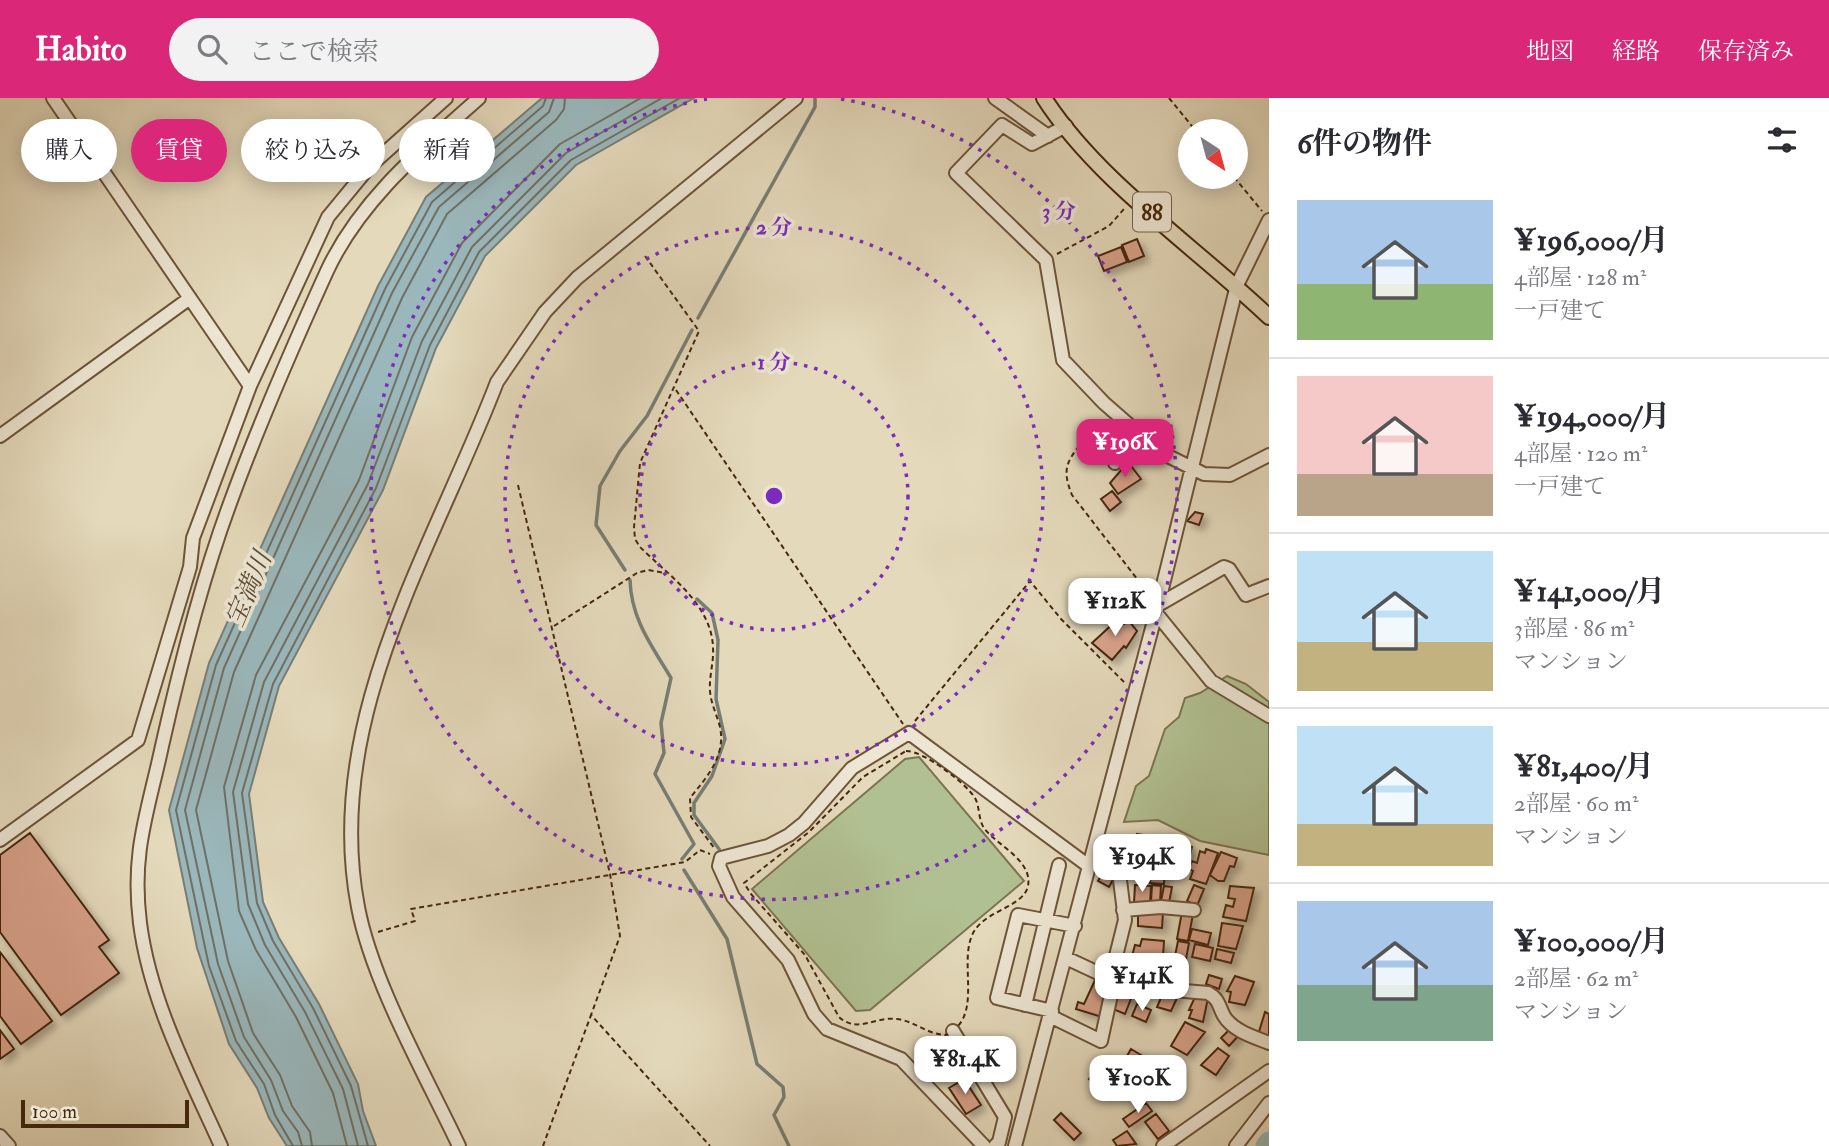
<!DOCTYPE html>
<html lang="ja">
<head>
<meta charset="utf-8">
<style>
	:root { --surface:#fff; --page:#f2f2f3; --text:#2b2b33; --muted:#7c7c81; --line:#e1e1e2; --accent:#db2777 }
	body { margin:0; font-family:"IM FELL Double Pica","Noto Serif JP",serif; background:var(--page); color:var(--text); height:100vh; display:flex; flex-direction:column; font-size:26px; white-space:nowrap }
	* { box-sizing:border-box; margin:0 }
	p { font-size:23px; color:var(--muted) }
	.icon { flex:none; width:38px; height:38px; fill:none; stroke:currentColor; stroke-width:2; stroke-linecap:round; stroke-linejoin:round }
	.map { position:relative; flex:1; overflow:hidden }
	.sheet { display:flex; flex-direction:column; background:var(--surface); width:560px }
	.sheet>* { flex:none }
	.guide { position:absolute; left:21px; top:21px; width:665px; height:63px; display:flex; gap:14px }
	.needle { width:46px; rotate:144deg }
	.tools { position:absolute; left:1178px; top:21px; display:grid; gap:14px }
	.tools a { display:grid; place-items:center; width:70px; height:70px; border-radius:50%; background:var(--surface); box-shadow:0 4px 18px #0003; font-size:35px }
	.scale { position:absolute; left:21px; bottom:18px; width:168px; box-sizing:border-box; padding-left:7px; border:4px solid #46280d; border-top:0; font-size:19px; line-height:24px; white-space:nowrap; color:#46280d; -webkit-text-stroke:5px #ede6d3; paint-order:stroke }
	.price { position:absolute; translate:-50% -60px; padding:0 16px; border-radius:14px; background:#fff; color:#222; font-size:23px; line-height:46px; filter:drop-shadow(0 2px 4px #0008) }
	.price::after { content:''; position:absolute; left:50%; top:42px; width:21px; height:16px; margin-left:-10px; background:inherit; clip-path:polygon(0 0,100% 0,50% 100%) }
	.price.selected { background:var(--accent); color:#fff }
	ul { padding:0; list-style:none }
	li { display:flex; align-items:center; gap:21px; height:175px; padding:0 28px }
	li+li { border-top:2px solid var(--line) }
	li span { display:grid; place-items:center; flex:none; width:196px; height:140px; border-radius:0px; color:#555 }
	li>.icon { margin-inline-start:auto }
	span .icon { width:84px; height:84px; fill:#fffc; stroke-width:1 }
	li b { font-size:30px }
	h2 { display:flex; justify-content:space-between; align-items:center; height:84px; padding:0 28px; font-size:30px }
	.tag { padding:0 24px; border-radius:32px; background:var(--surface); box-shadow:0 4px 18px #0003; font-size:24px; line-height:63px }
	.tag.selected { background:var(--accent); color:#fff }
	header { display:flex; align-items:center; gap:42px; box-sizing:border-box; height:98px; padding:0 35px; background:var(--accent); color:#fff }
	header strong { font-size:33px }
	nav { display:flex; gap:38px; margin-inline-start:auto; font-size:24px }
	.search { width:490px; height:63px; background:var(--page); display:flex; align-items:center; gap:18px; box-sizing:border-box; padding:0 24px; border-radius:38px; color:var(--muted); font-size:26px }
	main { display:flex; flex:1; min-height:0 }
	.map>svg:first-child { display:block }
	.green { fill:#b1c092; stroke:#7c7450; stroke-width:2 }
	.water { fill:#9ab7bb; stroke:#787e75; stroke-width:2 }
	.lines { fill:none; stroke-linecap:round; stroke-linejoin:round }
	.shore { stroke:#707064; stroke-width:2 }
	.stream { stroke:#787e75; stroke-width:3.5 }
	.river { stroke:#9ab7bb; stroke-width:21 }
	.building { fill:#d7a18a; stroke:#46280d; stroke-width:2; filter:url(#shadow) }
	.minor-casing { stroke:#6e5438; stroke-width:16 }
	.major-casing { stroke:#46280d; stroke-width:18 }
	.path { stroke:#46280d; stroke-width:2; stroke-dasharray:5 3.5; stroke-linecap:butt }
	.minor { stroke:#ede6d3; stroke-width:12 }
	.major { stroke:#e4d9bb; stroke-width:14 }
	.ring { fill:none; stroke:#7b2cbf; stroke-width:3.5; stroke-dasharray:3.5 7 }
	.labels { text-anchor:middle; stroke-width:7; stroke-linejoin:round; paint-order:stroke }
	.shield { fill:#ede6d3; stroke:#786148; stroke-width:2 }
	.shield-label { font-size:23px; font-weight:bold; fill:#46280d }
	.water-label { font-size:26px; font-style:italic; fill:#5b4c38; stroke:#ede6d3 }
	.centre { fill:#7b2cbf; stroke:#ede6d3; stroke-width:3.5 }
	.ring-label { font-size:21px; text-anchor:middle; font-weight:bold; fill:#7b2cbf; stroke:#ede6d3; stroke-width:7; stroke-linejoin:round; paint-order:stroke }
</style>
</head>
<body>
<header>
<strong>Habito</strong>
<div class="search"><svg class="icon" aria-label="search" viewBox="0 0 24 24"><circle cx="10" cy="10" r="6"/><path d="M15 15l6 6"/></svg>ここで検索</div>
<nav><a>地図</a><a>経路</a><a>保存済み</a></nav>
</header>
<main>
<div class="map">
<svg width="1269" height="1048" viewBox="0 0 1269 1048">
	<defs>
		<filter id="shadow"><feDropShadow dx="5" dy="5" stdDeviation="3.5" flood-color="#0004"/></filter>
	</defs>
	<rect width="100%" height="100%" fill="#e4d9bb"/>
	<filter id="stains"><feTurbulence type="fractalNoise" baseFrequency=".00286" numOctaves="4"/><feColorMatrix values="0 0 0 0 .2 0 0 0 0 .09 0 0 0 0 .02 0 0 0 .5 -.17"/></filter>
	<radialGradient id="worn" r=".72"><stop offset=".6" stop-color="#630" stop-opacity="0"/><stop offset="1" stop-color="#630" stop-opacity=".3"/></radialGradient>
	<path class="green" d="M1227,578L1246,586L1269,604V757L1200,743L1158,722L1124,724L1136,688L1149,678L1165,631L1179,619L1185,600L1200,595Z
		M919,659L1024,783L870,912L856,913L752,791L905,661Z"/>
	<path class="water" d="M542,0H694L576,67L485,158L436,250L383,392L279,588L249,696L263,804L279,840L319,906L358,986L363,1013L376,1048H287L269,1020L257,990L229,946L197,850L169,712L209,565L378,188L426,99Z"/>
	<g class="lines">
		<path class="shore" d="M293,1048L275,1017L264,986L236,943L209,868L176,712L216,567L385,191L432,104L543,8L546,0
			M302,1048L298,1034L283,1013L271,982L244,939L218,866L185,712L224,570L392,195L439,109L549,14L554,0
			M312,1048L310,1034L292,1008L280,977L253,935L228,863L196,712L234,574L402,200L447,116L556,22L564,11L565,0
			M347,1048L333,995L296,919L256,852L239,813L224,689L256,577L359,382L412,239L462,145L560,46L641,0
			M358,1048L343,991L305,914L265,847L248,806L233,694L264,584L368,386L422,243L472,149L566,55L662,0
			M368,1048L351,988L313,910L273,843L257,805L242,695L273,586L376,390L430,247L479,154L571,62L680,0"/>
		<path class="stream" d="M698,220L815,9V0
			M625,472L596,427L600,388L620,353L647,318L692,232
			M630,482C631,521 652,548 671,580L661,625L664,655L655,676L694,746L682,761
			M697,501L712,515L718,542L716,601L725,641L712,678L694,705V717L719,751
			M684,772L727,841L757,966L783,989L784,999L774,1017L789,1048"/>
		<path class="river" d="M1266,1048L1269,1044"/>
	</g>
	<path class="building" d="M1137,141L1144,158L1129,164L1122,147Z
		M1121,149L1127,164L1104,173L1098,158Z
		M1128,364L1141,381L1118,396L1110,385Z
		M1112,393L1121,404L1110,413L1101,401Z
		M1195,414L1203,416L1199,427L1187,423Z
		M1118,521L1124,526L1129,523L1137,533L1126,550L1124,548L1112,562L1092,545Z
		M30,735L109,842L99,849L119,875L61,917L0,834V757Z
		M1137,736L1151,738L1150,744L1156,745L1153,763L1147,765L1133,761Z
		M1174,744L1192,749L1187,769L1169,767Z
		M1206,751L1218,755L1206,786L1190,781L1193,773L1189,771L1192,763L1197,765L1200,753L1205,755Z
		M1221,754L1237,760L1234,769L1230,768L1224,783H1218L1210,777Z
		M1152,768L1165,769L1164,786L1150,785Z
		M1106,770L1115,778L1109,789L1098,783Z
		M1135,787L1151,788L1150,805H1134Z
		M1152,787L1161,788L1160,804H1151Z
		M1194,787L1204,791L1197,808L1187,803Z
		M1164,788L1172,789L1169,805L1161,803Z
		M1230,788L1254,790L1246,823L1223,819L1226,807L1233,809L1235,801L1228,800Z
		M1138,813L1163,814L1162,830L1138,828Z
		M1182,814L1193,816L1188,843L1177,841Z
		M1222,825L1243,828L1236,851L1218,848Z
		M1192,831L1211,835L1208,847L1189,842Z
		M1142,841L1164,843L1163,859L1154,856L1152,863L1132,858L1135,847L1140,848Z
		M1178,843L1189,845L1181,888L1165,884L1164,877L1166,869L1176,871L1177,864L1174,863Z
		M1195,846L1213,850L1210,863L1192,859Z
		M1217,851L1234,855L1231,865L1215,861Z
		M0,854L52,923L21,946L0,918Z
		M1128,860L1141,863L1140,867L1145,869L1140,887L1122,882Z
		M1151,870L1160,872L1156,890L1147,888Z
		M1209,877L1222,881L1219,891L1206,886Z
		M1235,878L1254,884L1245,907L1229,904L1231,894L1227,893Z
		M1096,880L1112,885L1102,919L1076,911L1078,904L1084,906Z
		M1120,893L1132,898L1125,916L1113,911Z
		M1163,895L1176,896L1177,900L1171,913L1157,909Z
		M1195,899L1208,900L1203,924L1189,920L1192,912H1189Z
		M1137,906L1151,912L1146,924L1132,918Z
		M1265,914L1269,916V940L1258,937Z
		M1185,924L1205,934L1187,957L1171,948Z
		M1232,929L1240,936L1229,948L1221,940Z
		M0,932L14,951L0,961Z
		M1218,950L1229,958L1216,977L1201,967Z
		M1131,951L1146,960L1133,983L1118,974Z
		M1101,965L1111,972L1098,989L1089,981Z
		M964,981L981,1007L966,1016L949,990Z
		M1146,1005L1152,1013L1129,1029L1123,1021Z
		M1061,1015L1081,1035L1074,1042L1054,1022Z
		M1156,1016L1169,1033L1158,1041L1145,1024Z
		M1127,1033L1136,1046L1117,1048L1113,1042Z"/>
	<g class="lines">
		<g class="minor-casing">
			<path id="minor" d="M53,0L250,288
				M995,0L1048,38
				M1066,28L1032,46L1002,27L956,75L1046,162L1063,262L1104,305L1160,354L1204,376L1230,377L1269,357
				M0,338L190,200
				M1115,365L1140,337
				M1158,507L1224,469L1229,471L1246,497L1269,488
				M1156,515L1211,583L1269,618
				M0,742L138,642L190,469L193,440L250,288L328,119L370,68L446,0
				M1123,812L1161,809L1194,812
				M1066,860L1126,888L1208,895C1220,902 1218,907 1224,918C1233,933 1254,939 1269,945
				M1110,882L1125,822L1118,766
				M1025,907L1059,767
				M1052,913L997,900L1018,817L1075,828
				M1050,918L1101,943L1114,883
				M953,933L1005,1019L999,1044L995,1048
				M0,1038L9,1048
				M221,1048C189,977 150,903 140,825C131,754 148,714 162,648C180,568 201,484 229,408C258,328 292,250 327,173C360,102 422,51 479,0
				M459,1048C426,978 372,884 358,809C322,622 433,451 497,284L545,214L577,180L796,0
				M984,1048L901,961L827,931L814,916L788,862L733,799L719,768L721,760L768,748L789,737L804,725L852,670L909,635L1090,769
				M1015,1048L1156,515L1237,187L1269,122
				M1163,1048L1269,973
				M1236,1048L1269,1005"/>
		</g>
		<g class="major-casing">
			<path id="major" d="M1044,0C1097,83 1198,151 1269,219"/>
		</g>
		<path class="path" d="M1169,0L1196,33
			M1234,79L1262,113
			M1057,156L1109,128L1124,111
			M645,158L699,233L640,365L634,429L635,441L640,449C668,477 712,506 713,550C714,564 709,578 710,593C711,606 717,617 720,629C726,658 707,679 690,700L691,719L715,751
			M676,292L903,626
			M1115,349L1087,338C1069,361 1060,368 1072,397L1148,495
			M518,387L610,776L620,838L591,917
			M554,528L637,475L648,472L665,475
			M915,623L1030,483L1061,521L1124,584
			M906,653C922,652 966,685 975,700C980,709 978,721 984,730C996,747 1033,762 1028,788C1023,811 980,812 971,840C960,871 983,921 945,937C927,936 914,923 897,921C875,918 858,936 839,919L805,857L751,796L744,785L809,734L863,679Z
			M378,834L415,823L411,811L685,764L700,752L710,756
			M543,1048L591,917L710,1048"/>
		<use href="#minor" class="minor"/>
		<use href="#major" class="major"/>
	</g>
	<g class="ring">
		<circle cx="774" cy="398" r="134"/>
		<circle cx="774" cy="398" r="269"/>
		<path d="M841 1A403 403 0 1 1 707 1"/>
	</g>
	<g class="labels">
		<rect class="shield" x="1133" y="94.5" width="38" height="39" rx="5"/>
		<g class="shield-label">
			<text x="1152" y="122">88</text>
		</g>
		<g class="water-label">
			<text transform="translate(248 491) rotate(-67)" y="9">宝満川</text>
		</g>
	</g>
	<circle cx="774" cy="398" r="10" class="centre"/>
	<g class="ring-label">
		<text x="1059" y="120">3 分</text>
		<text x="774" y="136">2 分</text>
		<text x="774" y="271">1 分</text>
	</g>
	<rect width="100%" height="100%" filter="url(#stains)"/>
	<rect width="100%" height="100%" fill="url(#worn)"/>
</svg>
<div class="tools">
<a><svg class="needle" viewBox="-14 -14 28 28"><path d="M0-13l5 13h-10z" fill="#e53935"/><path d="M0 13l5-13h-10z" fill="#7c7c81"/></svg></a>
</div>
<div class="scale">100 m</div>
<b class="price selected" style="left:1125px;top:381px">¥196K</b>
<b class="price" style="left:1115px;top:540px">¥112K</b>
<b class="price" style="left:1142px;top:796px">¥194K</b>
<b class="price" style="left:1142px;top:915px">¥141K</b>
<b class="price" style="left:965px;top:998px">¥81.4K</b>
<b class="price" style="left:1138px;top:1017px">¥100K</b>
<div class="guide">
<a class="tag">購入</a>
<a class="tag selected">賃貸</a>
<a class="tag">絞り込み</a>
<a class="tag">新着</a>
</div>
</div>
<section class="sheet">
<h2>6件の物件<svg class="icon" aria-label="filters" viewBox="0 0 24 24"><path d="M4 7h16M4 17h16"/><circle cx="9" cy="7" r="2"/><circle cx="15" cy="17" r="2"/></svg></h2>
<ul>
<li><span style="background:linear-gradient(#a9c7e8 60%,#8fb573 0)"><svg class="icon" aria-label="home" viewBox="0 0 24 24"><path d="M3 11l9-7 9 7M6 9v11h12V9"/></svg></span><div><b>¥196,000/月</b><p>4部屋 · 128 m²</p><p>一戸建て</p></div></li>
<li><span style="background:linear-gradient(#f6c9c9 70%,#b9a48a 0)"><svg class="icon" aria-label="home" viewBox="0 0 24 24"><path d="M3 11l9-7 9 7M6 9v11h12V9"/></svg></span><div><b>¥194,000/月</b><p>4部屋 · 120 m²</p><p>一戸建て</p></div></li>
<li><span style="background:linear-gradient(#bfe0f5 65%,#c2b280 0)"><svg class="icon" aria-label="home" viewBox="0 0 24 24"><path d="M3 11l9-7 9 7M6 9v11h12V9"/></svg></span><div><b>¥141,000/月</b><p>3部屋 · 86 m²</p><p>マンション</p></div></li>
<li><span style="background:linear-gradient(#bfe0f5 70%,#c2b280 0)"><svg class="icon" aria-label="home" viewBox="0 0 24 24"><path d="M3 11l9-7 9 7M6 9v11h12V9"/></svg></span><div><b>¥81,400/月</b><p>2部屋 · 60 m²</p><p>マンション</p></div></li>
<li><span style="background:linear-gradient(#a9c7e8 60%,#7fa58c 0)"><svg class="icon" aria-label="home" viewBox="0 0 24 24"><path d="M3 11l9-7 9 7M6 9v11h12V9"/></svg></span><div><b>¥100,000/月</b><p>2部屋 · 62 m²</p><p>マンション</p></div></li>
</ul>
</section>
</main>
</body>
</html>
